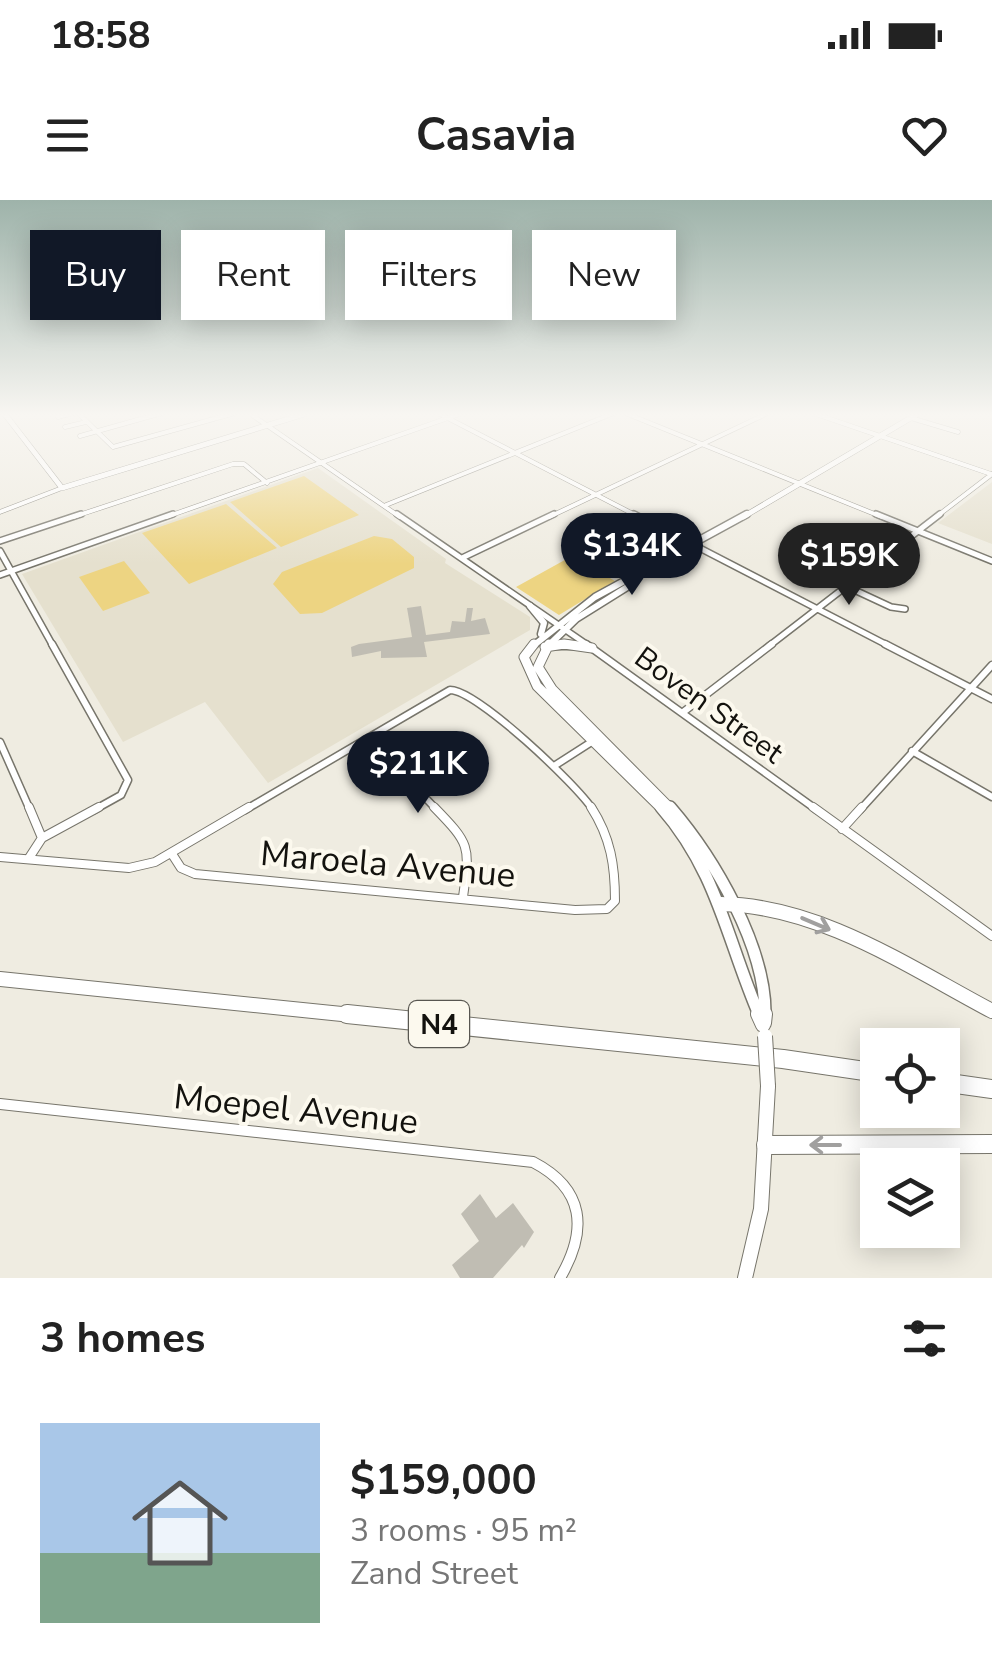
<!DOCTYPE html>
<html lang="en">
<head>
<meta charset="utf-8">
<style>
	:root { --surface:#fff; --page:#f6f6f6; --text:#222; --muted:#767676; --accent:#111827 }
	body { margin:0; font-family:"Nunito Sans",sans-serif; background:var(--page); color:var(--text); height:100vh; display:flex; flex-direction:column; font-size:38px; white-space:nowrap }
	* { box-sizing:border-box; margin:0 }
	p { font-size:32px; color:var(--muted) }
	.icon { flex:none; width:55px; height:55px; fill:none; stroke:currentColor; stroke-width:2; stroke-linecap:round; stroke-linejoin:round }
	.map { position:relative; height:1078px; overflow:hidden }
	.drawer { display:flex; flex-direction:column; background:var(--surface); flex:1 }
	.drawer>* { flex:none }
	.top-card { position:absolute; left:30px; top:30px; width:932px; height:90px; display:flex; gap:20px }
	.fabs { position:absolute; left:860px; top:828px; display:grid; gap:20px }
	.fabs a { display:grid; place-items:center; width:100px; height:100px; border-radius:0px; background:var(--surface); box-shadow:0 5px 25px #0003; font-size:50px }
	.price { position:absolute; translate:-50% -85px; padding:0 22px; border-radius:35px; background:var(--accent); color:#fff; font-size:32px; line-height:65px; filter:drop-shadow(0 2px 5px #0008) }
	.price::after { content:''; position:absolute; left:50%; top:60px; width:30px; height:22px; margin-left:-15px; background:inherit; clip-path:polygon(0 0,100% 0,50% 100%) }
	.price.on { background:#222; color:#fff }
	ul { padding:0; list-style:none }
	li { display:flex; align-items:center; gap:30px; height:250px; padding:0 40px }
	li span { display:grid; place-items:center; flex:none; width:280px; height:200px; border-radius:0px; color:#555 }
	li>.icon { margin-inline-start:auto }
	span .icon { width:120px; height:120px; fill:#fffc; stroke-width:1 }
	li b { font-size:42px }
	h2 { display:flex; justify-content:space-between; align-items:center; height:120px; padding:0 40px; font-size:42px }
	.pill { padding:0 35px; border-radius:0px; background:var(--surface); box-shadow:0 5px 25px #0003; font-size:35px; line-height:90px }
	.pill.on { background:var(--accent); color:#fff }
	.status { display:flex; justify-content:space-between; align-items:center; height:70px; padding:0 50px; background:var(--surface); direction:ltr }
	.status svg { height:28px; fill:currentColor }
	header { display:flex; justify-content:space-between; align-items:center; height:130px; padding:0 40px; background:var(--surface); font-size:45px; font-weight:700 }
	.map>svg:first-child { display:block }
	.built { fill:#e5e0ce }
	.green { fill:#edd482 }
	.building { fill:#c0bdb3 }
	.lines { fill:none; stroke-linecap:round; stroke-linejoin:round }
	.minor-far4-casing { stroke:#77756b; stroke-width:5 }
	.minor-far3-casing { stroke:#77756b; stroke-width:8 }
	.minor-far2-casing { stroke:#77756b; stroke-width:9 }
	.minor-far1-casing { stroke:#77756b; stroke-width:10 }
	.minor-casing { stroke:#77756b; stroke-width:12 }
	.tertiary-far4-casing { stroke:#77756b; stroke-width:6 }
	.tertiary-far3-casing { stroke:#77756b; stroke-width:9 }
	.tertiary-far2-casing { stroke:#77756b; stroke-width:11 }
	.tertiary-far1-casing { stroke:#77756b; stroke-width:14 }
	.tertiary-casing { stroke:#77756b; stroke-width:16 }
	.trunk-far1-casing { stroke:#77756b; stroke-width:16 }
	.trunk-casing { stroke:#77756b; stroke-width:20 }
	.minor-far4 { stroke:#fff; stroke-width:4 }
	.minor-far3 { stroke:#fff; stroke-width:5 }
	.minor-far2 { stroke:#fff; stroke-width:6 }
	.minor-far1 { stroke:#fff; stroke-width:8 }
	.minor { stroke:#fff; stroke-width:10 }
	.tertiary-far4 { stroke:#fff; stroke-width:5 }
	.tertiary-far3 { stroke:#fff; stroke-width:6 }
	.tertiary-far2 { stroke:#fff; stroke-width:9 }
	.tertiary-far1 { stroke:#fff; stroke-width:11 }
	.tertiary { stroke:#fff; stroke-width:14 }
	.trunk-far1 { stroke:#fff; stroke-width:14 }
	.trunk { stroke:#fff; stroke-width:18 }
	.tertiary-bridge-casing { stroke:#77756b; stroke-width:16; stroke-linecap:butt }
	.tertiary-bridge { stroke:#fff; stroke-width:14 }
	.oneway { stroke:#a1a09f }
	.labels { text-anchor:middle; stroke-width:8; stroke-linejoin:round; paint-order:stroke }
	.shield { fill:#fcf9ee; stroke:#595751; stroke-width:2.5 }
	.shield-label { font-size:28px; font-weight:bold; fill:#13120e }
	.street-label { font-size:30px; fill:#13120e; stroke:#fcf9ee }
	.near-street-label { font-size:35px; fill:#13120e; stroke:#fcf9ee }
</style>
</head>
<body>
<div class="status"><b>18:58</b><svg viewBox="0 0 49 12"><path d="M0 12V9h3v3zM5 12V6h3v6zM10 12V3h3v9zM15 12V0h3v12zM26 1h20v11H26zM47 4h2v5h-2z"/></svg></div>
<header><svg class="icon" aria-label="menu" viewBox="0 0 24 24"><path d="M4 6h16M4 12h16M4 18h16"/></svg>Casavia<svg class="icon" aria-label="heart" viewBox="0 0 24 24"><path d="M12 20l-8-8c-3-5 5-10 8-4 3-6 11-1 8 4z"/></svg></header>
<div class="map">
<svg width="992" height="1078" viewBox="0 0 992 1078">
	<rect width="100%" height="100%" fill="#efece1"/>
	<path class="built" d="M318,268L446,359L445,363L530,417V430L268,583L205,502L123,542L22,374Z
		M992,282V344L938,323Z"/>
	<path class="green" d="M304,276L359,315L281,347L230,302Z
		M226,304L277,348L189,384L142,333Z
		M374,336L392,339L414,357V368L322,413L300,414L273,384L282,372Z
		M572,356L615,381L559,415L516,387Z
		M124,361L150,393L103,411L79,377Z"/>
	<path class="building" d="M421,406L426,435L450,432L452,421L465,422L467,408H473L471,421L485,418L490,434L424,442L427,457L381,458V451L352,457L351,447L359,444L412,437L407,408Z
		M480,994L496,1018L513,1003L534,1032L524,1048L522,1045L493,1078H460L452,1065L479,1041L461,1014Z"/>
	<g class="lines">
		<g class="minor-far4-casing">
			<path id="minor-far4" d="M78,213L113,247L235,213
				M249,213L400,317
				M438,213L639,317
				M625,213L882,317
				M813,213L991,274
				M58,217L73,213
				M911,218L958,232
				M65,227L86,222
				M80,236L162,213
				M386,305L614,213
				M0,312L62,288
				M73,317L233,264H244L267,283
				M166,317L462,213
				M549,317L768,213
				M936,317L992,274"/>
		</g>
		<g class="minor-far3-casing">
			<path id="minor-far3" d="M397,314L589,446
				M634,314L889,446
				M876,314L992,361
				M0,341L81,314
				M0,351L53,446
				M462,358L554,314
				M0,375L173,314
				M848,387L891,407L905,409
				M769,446L940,314"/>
		</g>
		<g class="minor-far2-casing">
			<path id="minor-far2" d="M52,444L128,580L121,595L94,610
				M586,444L817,610
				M885,444L992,499
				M682,513L772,444
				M369,539L437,610
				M0,542L30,610
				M912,551L992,597
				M554,566L593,541
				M245,610L450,490C477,490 577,585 593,610
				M860,610L992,465"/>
		</g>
		<g class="minor-far1-casing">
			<path id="minor-far1" d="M29,607L42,638
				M434,607C471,645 470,646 463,697
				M813,607L992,736
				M842,629L862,607
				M172,654L181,668L195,674L575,710L607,709L615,701C615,666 611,638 591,607
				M0,657L129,668L155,662L249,607
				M29,658L42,638L99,607"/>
		</g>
		<g class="minor-casing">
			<path id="minor" d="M0,904L533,962C585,989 588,1030 560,1078"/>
		</g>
		<g class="tertiary-far4-casing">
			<path id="tertiary-far4" d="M4,213L62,288L308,213
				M743,317L919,213"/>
		</g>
		<g class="tertiary-far3-casing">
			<path id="tertiary-far3" d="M530,406L544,423L541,434
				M533,446L595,397L747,314
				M548,446L576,419L632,384
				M551,446H578"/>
		</g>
		<g class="tertiary-far2-casing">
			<path id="tertiary-far2" d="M534,444L524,457L537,486L663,610
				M549,444L538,467L552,489L672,610
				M545,447L564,444L592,448"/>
		</g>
		<g class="tertiary-far1-casing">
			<path id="tertiary-far1" d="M661,607C718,672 727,741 760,817
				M670,607C714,658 767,748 765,817"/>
		</g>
		<g class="tertiary-casing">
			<path id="tertiary" d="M758,814L763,825
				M764,823L765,814
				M745,1078L761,1009L768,886"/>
		</g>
		<g class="trunk-far1-casing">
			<path id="trunk-far1" d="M721,704C820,706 907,766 992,811
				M0,779L371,817"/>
		</g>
		<g class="trunk-casing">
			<path id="trunk" d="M347,814L783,859L878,873
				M942,882L992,889
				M766,945L992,944"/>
		</g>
		<use href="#minor-far4" class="minor-far4"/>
		<use href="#minor-far3" class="minor-far3"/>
		<use href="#minor-far2" class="minor-far2"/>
		<use href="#minor-far1" class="minor-far1"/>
		<use href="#minor" class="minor"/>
		<use href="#tertiary-far4" class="tertiary-far4"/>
		<use href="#tertiary-far3" class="tertiary-far3"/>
		<use href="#tertiary-far2" class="tertiary-far2"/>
		<use href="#tertiary-far1" class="tertiary-far1"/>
		<use href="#tertiary" class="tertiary"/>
		<use href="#trunk-far1" class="trunk-far1"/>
		<use href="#trunk" class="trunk"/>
		<g class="tertiary-bridge-casing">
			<path id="tertiary-bridge" d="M765,836L768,886"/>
		</g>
		<use href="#tertiary-bridge" class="tertiary-bridge"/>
	</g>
	<defs><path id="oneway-shaft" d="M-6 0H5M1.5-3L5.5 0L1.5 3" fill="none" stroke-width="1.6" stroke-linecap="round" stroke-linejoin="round" transform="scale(2.5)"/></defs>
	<g class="oneway">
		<use href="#oneway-shaft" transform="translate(816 724) rotate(23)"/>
		<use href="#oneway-shaft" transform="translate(825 945) rotate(180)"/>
	</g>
	<linearGradient id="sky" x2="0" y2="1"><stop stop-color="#9eb3aa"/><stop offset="0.59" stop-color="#f8f6f2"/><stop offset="1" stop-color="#f8f6f2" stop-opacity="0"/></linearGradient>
	<rect width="992" height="364" fill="url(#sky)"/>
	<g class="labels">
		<rect class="shield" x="409" y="801" width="60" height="46" rx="8"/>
		<g class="shield-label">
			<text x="439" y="834">N4</text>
		</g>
		<g class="street-label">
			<text transform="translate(709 505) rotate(36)" y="10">Boven Street</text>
		</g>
		<g class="near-street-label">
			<text transform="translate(388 664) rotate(5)" y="12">Maroela Avenue</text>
			<text transform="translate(296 909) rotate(6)" y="12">Moepel Avenue</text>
		</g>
	</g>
</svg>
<div class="fabs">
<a><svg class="icon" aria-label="locate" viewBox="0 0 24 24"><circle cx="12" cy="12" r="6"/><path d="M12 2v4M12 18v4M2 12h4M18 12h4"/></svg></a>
<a><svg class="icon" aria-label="layers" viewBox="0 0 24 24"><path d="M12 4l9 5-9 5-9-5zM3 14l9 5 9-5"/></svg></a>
</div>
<b class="price" style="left:632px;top:398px">$134K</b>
<b class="price on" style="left:849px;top:408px">$159K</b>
<b class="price" style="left:418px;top:616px">$211K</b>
<div class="top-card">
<a class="pill on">Buy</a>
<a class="pill">Rent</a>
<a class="pill">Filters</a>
<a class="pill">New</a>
</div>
</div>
<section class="drawer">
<h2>3 homes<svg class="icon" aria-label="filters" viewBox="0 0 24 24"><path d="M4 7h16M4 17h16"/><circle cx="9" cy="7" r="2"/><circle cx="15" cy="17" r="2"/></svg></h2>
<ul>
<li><span style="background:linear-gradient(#a9c7e8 65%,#7fa58c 0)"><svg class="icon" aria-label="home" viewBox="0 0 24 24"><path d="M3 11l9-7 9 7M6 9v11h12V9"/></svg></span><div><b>$159,000</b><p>3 rooms · 95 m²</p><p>Zand Street</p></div></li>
</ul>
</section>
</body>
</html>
